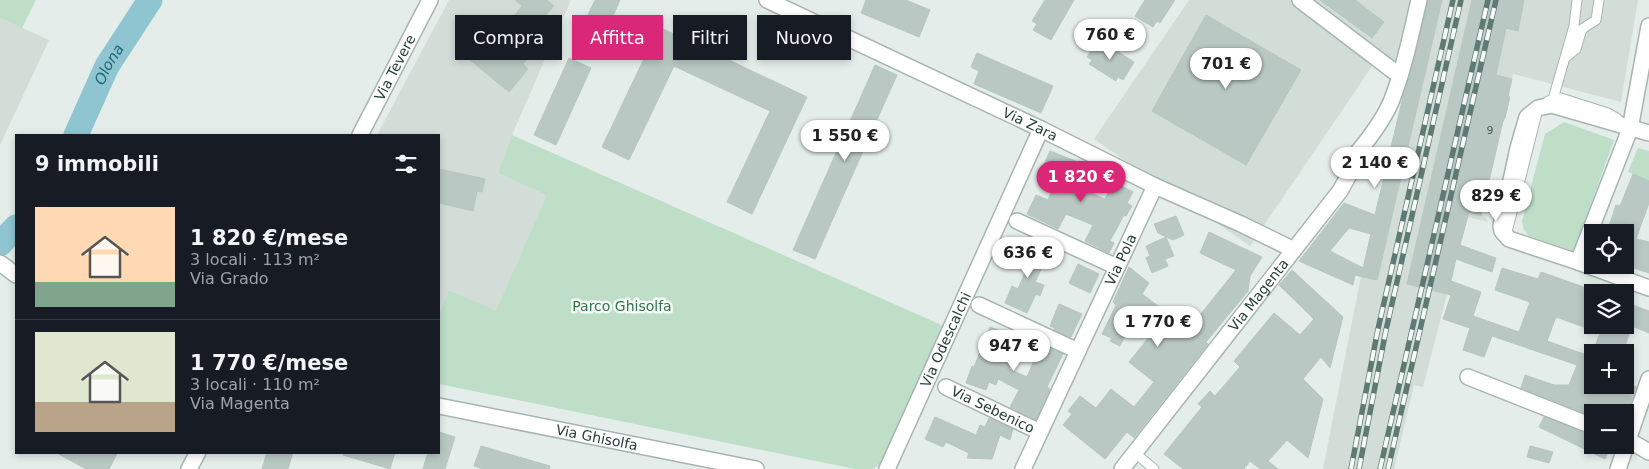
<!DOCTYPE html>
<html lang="it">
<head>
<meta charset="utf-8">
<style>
	:root { --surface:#171b24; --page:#242831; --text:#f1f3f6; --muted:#9ea1a6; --line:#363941; --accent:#db2777 }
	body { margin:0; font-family:"DejaVu Sans",sans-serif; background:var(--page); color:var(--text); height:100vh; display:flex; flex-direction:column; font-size:19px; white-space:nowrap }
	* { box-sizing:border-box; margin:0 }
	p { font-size:16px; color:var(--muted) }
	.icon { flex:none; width:28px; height:28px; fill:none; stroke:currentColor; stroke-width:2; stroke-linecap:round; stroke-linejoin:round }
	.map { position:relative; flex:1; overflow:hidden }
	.sheet { position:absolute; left:15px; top:134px; width:425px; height:320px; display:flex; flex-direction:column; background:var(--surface); border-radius:0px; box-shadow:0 2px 8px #0003 }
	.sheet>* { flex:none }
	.banner { position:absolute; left:455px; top:15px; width:475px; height:45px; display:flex; gap:10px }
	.fabs { position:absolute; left:1584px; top:224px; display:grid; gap:10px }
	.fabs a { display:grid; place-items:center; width:50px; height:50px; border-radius:0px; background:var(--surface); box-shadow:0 2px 8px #0003; font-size:25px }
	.price { position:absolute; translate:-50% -42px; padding:0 11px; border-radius:18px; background:#fff; color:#222; font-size:16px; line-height:32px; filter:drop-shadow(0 1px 2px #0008) }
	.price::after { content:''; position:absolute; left:50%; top:30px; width:15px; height:11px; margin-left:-8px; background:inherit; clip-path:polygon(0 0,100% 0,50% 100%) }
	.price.active { background:var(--accent); color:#fff }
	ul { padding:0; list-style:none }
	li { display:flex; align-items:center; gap:15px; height:125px; padding:0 20px }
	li+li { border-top:1px solid var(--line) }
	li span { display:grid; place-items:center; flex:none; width:140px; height:100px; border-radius:0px; color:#555 }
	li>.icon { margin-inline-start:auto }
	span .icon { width:60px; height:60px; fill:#fffc; stroke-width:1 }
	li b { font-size:21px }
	h2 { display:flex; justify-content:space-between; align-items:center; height:60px; padding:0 20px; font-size:21px }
	.pill { padding:0 18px; border-radius:0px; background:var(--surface); box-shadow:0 2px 8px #0003; font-size:18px; line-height:45px }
	.pill.active { background:var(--accent); color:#fff }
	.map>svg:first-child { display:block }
	.built { fill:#d2ddd8 }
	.green { fill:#bedec7 }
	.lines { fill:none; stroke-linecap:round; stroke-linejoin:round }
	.river { stroke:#8ec5d1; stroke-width:25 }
	.building { fill:#b9c8c2; stroke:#b6c7c0; fill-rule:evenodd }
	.service-casing { stroke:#a7b5b0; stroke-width:11 }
	.minor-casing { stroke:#a7b5b0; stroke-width:18 }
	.tertiary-casing { stroke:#a7b5b0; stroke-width:18 }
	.service { stroke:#fff; stroke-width:9 }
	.minor { stroke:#fff; stroke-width:15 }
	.tertiary { stroke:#fff; stroke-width:15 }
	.rail-casing { stroke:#5e7a73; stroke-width:5.5 }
	.rail { stroke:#f5faf7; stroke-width:4; stroke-dasharray:11; stroke-linecap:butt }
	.labels { text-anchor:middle; stroke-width:5; stroke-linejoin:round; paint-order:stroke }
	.number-label { font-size:11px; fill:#49615a }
	.street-label { font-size:14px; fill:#243f38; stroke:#f5faf7 }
	.park-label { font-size:14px; fill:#2e754b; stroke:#f5faf7 }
	.water-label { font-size:15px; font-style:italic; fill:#1f697a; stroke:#f5faf7 }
</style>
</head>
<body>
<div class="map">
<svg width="1649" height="469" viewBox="0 0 1649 469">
	<rect width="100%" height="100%" fill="#e4ede9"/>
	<path class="built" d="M449,0H571L515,128L498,173L548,194L496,312L449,290L439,314V135H377Z
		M1189,0H1297L1379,56L1250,246L1094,139Z
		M1311,0H1410L1394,63Z
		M1425,0H1638L1621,102L1513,74L1508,95L1510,97L1505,118L1503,121L1481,215L1485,216L1488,222L1467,217L1423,387L1414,385L1394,469H1323L1361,276Z
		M0,18L49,40L0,145Z"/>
	<path class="green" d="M0,0H36L22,28L0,18Z
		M1564,122L1614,140L1574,251L1529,236L1524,230L1522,221L1545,134Z
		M512,135L946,327L880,464L873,469H855L439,384V314L449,290L496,311L547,195L498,173Z
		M1638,148L1649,151V181L1628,172Z"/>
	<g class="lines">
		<g class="river">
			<path id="s1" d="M76,135L107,66L150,0"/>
			<path d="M0,244L16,227"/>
		</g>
	</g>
	<path class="building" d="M515,0H547L554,6L544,17L550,23L537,38L542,42L523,64L528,69L509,92L464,55L487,28L497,37L522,6Z
		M595,0H620L599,48L577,38Z
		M866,0H906L930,10L919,37L861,13Z
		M1045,0H1074L1051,40L1033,30L1037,24L1032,21Z
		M1145,0H1175L1160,23L1157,21L1153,27L1135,16Z
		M1320,0H1355L1384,22L1372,38Z
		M1428,0H1442L1378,276L1377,280L1355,275L1353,285L1299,261L1344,203L1375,215L1403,97L1416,54ZM1349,228L1371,234L1363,268L1330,251Z
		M1472,0H1524L1518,31L1506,28L1496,75L1512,79L1508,96L1510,97L1505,118L1503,121L1481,215L1469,212L1460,245L1496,258L1492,272L1456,259L1451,281L1481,292L1473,316L1519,332L1530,302L1495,290L1502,268L1538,279L1541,272L1592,290V330L1556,317L1547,341L1592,357V385H1625V382L1636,387L1625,420V403L1621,412H1592V416L1521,388L1525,375L1554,385H1569L1577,365L1492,336L1484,357L1463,350L1470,328L1443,319L1451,295L1407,284Z
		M1206,15L1301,70L1246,165L1152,111Z
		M659,27L807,97L752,214L727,202L770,111L674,66L629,160L602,147Z
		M1098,39L1134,62L1123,80L1118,77L1116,81L1089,64L1092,60L1087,57Z
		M977,53L1053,86L1041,113L974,84L979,71L971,67Z
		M569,58L591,68L556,145L534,135Z
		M875,65L897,75L815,259L793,250Z
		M1050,151L1078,162L1073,173L1084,178L1080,188L1105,199L1114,182L1133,192L1127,203L1132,206L1126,216L1124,215L1110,241L1114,243L1109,253L1085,241L1093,225L1066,214L1058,229L1027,214L1036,195L1048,200L1058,178L1041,171Z
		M439,169L485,179L482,192L477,191L473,211L439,203Z
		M1633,174L1649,181V203L1636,239L1649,242V273L1625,265V232H1607L1616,205L1620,206Z
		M1176,216L1184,235L1173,240L1158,233L1154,224Z
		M1209,232L1262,257L1250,276L1248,291L1206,342L1208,344L1134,438L1127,432L1105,459L1063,425L1072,414L1068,411L1080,396L1096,408L1111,389L1134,407L1154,382L1129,362L1151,335L1133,319L1120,346L1110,341L1112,338L1102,334L1116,305L1113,302L1129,267L1149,283L1142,294L1189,329L1236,270L1200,253Z
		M1166,237L1174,256L1165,259L1168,266L1152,273L1146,258L1150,256L1146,246Z
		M1028,243L1049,253L1035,282L1044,285L1040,296L1036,294L1027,313L1005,303L1012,286L1018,289L1027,268L1018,264Z
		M1078,264L1099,274L1090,293L1069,283Z
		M1292,270L1343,317L1330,368L1321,357L1303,379L1323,399L1308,458L1287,440L1268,461L1278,469H1260L1250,461L1244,469H1183L1164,454L1202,407L1198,404L1210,391L1215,396L1240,367L1234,361L1274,313L1300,335L1314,319L1279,285Z
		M1625,302L1649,311V333L1632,326L1623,352H1593L1603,325H1628L1625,324Z
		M1059,304L1082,314L1071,337L1054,330L1055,328L1050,326Z
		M990,327L1014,336L1012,340L1020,344L1009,369L1027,377L1037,353L1042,355L1046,347L1063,354L1047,387L1050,389L1036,420L1010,407L1019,390L998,379L996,385L989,382L986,390L966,383L972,366L974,367Z
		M935,417L976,435L980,425L985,427L989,418L1013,429L1010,440L1000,435L992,459L967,458L969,453L946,442L943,447L925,439Z
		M1544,417L1592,435V445H1610L1605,459L1539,427Z
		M439,432L455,437L445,469H423L428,452H439Z
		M481,446L550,466L549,469H483L474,466Z
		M1530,446L1553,452L1549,463L1527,457Z
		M55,452H118L109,469H86Z
		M267,452H293L288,469H262Z
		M344,452H395L390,469L343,455Z"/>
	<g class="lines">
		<g class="service-casing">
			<path id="service" d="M1565,58L1576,49L1582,29L1596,20L1599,0
				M1553,99L1574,26L1577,0
				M1548,101L1561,98L1608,113L1618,119
				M1507,232L1538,109
				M1135,453L1154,469"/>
		</g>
		<g class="minor-casing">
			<g id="minor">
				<path id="s2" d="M767,0L1041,129L1155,186L1241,224L1294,250"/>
				<path d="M1300,0L1400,76"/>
				<path d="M1649,133L1552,105L1538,108L1527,117L1518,148L1501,226L1502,231L1509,239L1578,262L1649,288"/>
				<path id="s3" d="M360,135L430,0"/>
				<path d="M1017,221L1117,267"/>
				<path d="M1578,262L1630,129L1649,26"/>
				<path d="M0,263L16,275"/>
				<path d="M979,305L1078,351"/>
				<path d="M1468,377L1592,426"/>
				<path id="s4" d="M946,387L1040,432"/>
				<path id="s5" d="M439,406L756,469"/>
				<path d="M1625,438L1649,452"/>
				<path d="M189,469L198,452"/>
				<path id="s6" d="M887,469L1041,129"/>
				<path id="s7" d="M1023,469L1155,186"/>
				<path d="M1618,469L1649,379"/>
			</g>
		</g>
		<g class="tertiary-casing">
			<g id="tertiary">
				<path d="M1351,160C1366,143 1382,122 1391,102C1404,69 1411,34 1419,0"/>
				<path id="s8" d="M1122,469L1340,191L1350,173L1358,152"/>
			</g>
		</g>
		<use href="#service" class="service"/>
		<use href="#minor" class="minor"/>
		<use href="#tertiary" class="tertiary"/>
		<g class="rail-casing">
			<path id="rail" d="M1351,469L1378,329L1453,0
				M1359,469L1386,330L1461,0
				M1380,469L1488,0
				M1388,469L1496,0"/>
		</g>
		<use href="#rail" class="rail"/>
	</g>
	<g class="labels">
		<g class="number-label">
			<text x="1490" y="134">9</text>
		</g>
		<g class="street-label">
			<text dy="5" stroke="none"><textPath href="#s3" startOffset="76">Via Tevere</textPath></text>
			<text dy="5" stroke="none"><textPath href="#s2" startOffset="291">Via Zara</textPath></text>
			<text dy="5" stroke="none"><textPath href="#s7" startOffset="231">Via Pola</textPath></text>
			<text dy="5" stroke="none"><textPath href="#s8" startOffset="221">Via Magenta</textPath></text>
			<text dy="5" stroke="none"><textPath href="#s6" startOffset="142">Via Odescalchi</textPath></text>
			<text dy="5" stroke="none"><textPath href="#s4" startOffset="52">Via Sebenico</textPath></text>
			<text dy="5" stroke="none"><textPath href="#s5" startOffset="161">Via Ghisolfa</textPath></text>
		</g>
		<g class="park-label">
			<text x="622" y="311">Parco Ghisolfa</text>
		</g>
		<g class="water-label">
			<text dy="5" stroke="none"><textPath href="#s1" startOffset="78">Olona</textPath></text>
		</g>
	</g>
</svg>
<div class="fabs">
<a><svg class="icon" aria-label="locate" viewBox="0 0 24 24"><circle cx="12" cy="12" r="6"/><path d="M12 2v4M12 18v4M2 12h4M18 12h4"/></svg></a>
<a><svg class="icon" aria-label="layers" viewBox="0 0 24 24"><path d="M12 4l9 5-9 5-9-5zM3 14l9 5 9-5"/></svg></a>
<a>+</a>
<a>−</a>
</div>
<b class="price" style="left:1110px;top:61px">760 €</b>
<b class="price" style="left:1226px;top:90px">701 €</b>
<b class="price" style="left:845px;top:162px">1 550 €</b>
<b class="price" style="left:1375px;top:189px">2 140 €</b>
<b class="price active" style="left:1081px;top:203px">1 820 €</b>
<b class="price" style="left:1496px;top:222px">829 €</b>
<b class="price" style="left:1028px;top:279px">636 €</b>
<b class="price" style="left:1158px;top:348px">1 770 €</b>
<b class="price" style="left:1014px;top:372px">947 €</b>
<div class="banner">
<a class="pill">Compra</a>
<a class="pill active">Affitta</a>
<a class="pill">Filtri</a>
<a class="pill">Nuovo</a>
</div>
<section class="sheet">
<h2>9 immobili<svg class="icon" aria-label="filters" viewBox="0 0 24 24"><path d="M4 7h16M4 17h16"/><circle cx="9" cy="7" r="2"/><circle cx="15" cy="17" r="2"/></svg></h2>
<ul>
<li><span style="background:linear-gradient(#ffd9b3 75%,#7fa58c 0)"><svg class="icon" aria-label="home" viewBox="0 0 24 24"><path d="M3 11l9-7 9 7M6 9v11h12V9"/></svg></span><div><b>1 820 €/mese</b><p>3 locali · 113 m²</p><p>Via Grado</p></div></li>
<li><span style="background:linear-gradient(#dfe7d0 70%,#b9a48a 0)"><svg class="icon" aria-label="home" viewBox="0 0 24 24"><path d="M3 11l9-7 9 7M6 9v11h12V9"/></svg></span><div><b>1 770 €/mese</b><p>3 locali · 110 m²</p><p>Via Magenta</p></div></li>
</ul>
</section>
</div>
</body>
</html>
